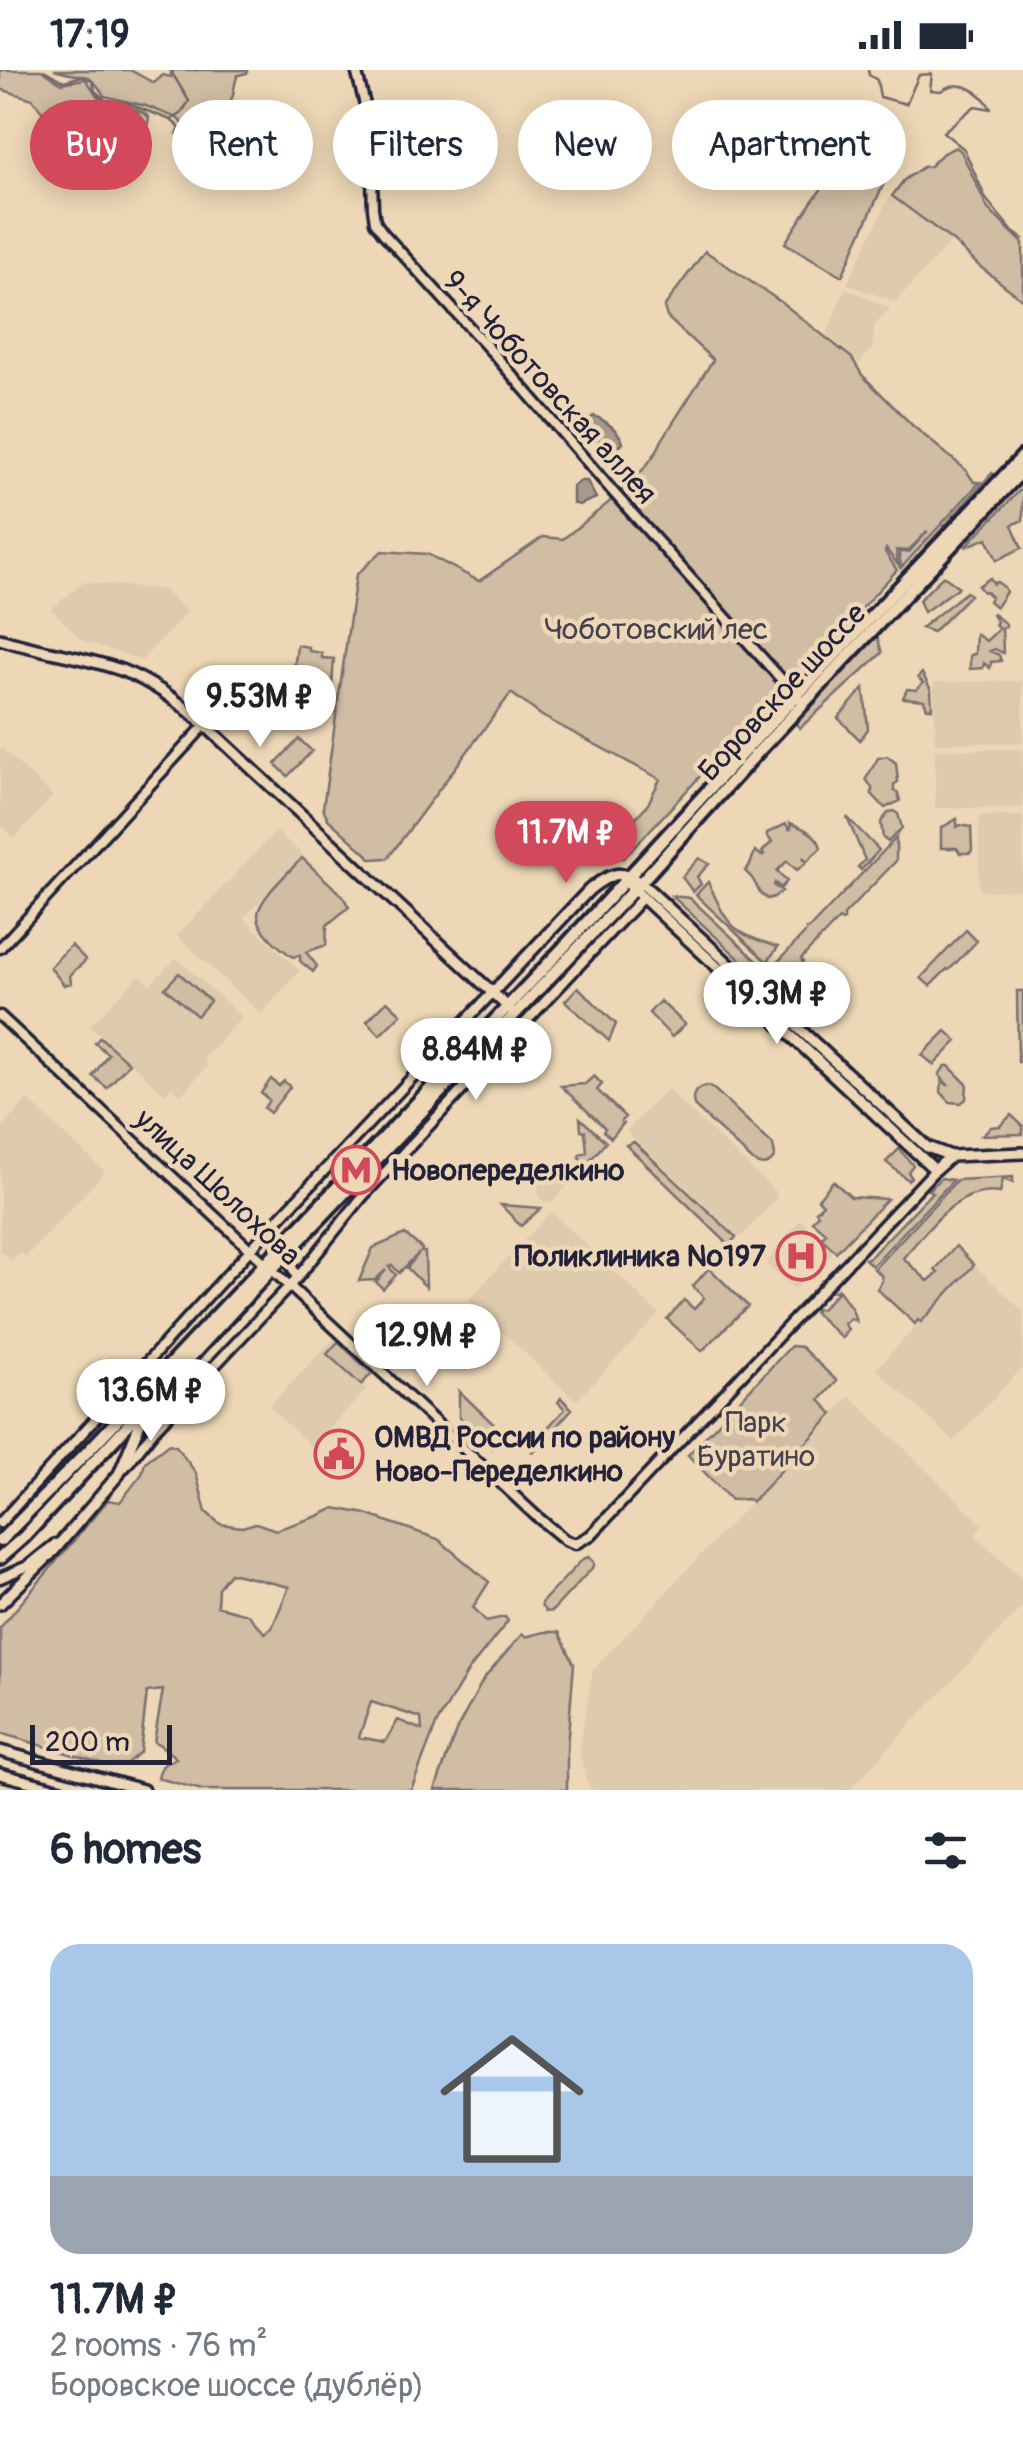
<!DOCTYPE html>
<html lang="en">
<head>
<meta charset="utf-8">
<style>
	:root { --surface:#fff; --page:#f6f6f7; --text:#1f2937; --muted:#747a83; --accent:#d1495b }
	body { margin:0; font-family:Pangolin,sans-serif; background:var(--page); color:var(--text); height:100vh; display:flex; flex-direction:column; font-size:38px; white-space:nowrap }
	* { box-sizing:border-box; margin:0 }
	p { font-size:32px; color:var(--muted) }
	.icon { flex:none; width:55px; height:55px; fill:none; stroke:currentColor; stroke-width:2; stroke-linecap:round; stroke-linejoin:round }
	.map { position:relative; height:1720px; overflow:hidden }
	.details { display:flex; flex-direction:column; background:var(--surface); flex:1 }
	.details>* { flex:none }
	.top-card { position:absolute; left:30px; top:30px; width:965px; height:90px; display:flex; gap:20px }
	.scale { position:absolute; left:30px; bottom:25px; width:142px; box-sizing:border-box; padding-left:10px; border:5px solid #22223b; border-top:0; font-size:28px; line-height:35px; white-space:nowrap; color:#22223b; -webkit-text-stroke:8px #edd7b6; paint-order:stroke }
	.price { position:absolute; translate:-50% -85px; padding:0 22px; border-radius:35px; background:#fff; color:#222; font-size:32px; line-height:65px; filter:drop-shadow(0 2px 5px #0008) }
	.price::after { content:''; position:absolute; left:50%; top:60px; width:30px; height:22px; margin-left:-15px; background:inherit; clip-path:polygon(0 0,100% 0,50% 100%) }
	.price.selected { background:var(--accent); color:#fff }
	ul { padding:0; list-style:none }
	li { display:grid; align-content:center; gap:20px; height:530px; padding:0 50px }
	li span { display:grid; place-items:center; height:310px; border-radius:30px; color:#555 }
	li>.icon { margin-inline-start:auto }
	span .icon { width:180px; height:180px; fill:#fffc; stroke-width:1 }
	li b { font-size:42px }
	h2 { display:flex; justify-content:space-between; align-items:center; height:120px; padding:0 50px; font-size:42px }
	.tag { padding:0 35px; border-radius:45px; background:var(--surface); box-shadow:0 5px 25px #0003; font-size:35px; line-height:90px }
	.tag.selected { background:var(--accent); color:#fff }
	.status { display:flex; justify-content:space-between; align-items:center; height:70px; padding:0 50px; background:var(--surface); direction:ltr }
	.status svg { height:28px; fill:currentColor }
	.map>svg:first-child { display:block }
	.built { fill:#decaad }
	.green { fill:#d0bda4; stroke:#797070; stroke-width:2.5; fill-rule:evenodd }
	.water { fill:#a7998c; stroke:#72696c; stroke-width:2.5 }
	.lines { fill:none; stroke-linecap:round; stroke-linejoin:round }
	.stream { stroke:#72696c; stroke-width:2.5 }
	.tertiary-casing { stroke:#22223b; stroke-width:15 }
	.secondary-casing { stroke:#22223b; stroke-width:16 }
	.primary-casing { stroke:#22223b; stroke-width:18 }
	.tertiary { stroke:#edd7b6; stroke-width:8 }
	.secondary { stroke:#edd7b6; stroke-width:9 }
	.primary { stroke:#edd7b6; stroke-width:10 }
	.labels { text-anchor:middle; stroke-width:9; stroke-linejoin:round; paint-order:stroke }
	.street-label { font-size:30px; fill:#22223b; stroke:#edd7b6 }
	.park-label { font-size:30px; fill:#454150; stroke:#edd7b6 }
	.poi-label { font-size:30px; font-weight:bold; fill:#22223b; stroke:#edd7b6; text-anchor:start }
</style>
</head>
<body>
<div class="status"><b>17:19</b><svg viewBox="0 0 49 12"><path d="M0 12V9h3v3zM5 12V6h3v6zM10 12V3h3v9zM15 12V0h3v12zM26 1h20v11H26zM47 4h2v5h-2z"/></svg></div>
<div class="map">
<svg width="1023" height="1720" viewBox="0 0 1023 1720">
	<rect width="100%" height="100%" fill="#edd7b6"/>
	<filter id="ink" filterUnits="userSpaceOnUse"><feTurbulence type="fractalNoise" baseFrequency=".01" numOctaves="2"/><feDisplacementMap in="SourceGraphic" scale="20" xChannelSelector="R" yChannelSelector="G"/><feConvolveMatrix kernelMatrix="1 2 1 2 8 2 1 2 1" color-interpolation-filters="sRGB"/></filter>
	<g filter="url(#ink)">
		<path class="built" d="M890,126L952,171L895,232L847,214Z
			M845,218L890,238L875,255L872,278L860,293L827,265Z
			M83,512L164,520L187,542L142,590L83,571L51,539Z
			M1023,611V673H935L934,612Z
			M0,677L53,726L15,768L0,754Z
			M1023,679V738H935V680Z
			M979,746H1023V820L979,821Z
			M276,761L303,785L244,848L300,901L261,944L177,866Z
			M176,888L242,947L203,989L208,995L181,1025L172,1016L165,1024L90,955L140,905L150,915Z
			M667,1019L775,1121L777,1128L740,1168L626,1061Z
			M28,1030L105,1102L26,1187L20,1183L12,1191L0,1180V1059Z
			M576,1093L583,1099L552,1132L546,1133L538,1127V1109L553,1094Z
			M551,1142L659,1244L576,1331L468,1230Z
			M800,1150L808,1157L807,1162L833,1182L795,1219L766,1194Z
			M974,1195L1023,1241V1297L954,1371L876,1299Z
			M334,1268L338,1272L327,1285L366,1320L312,1377L269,1337Z
			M850,1326L982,1454L975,1465L1023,1509V1536L849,1720H593L586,1710L579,1679L593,1600Z"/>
		<path class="green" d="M0,0H41L62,13L85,9C93,16 96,30 108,34C123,39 137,36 149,47C146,73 133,85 112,97C111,84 100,79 96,67L72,51L42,42L33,29L0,19Z
			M54,0H130L154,13L163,5L171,7V0H247V3L238,5C231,19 238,30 220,42L218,50L206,62L188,59L177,48L146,36L104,26C90,0 80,9 54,0Z
			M869,56L880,65L878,88L888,104L842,206L785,173L811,133Z
			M956,77L961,81L988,139L1023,173V230L978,195L954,172L892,126L904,110L923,97L930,96L943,83Z
			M705,181L781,232L852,288L862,305L913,356L966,400L974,412H980L901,498L899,482H909L928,461L908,481L896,480L898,495L886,479L885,482L897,500L793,612L784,604L776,614L783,622L709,702L706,700L624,788L604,789L602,785L648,734L660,709L542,646L511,623L388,788L372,789L328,749L323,738L356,505L382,481L427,484L479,511L543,467L563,469C594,444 648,406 662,370L713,290L667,247L664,237Z
			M992,403L995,407L902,507L900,505Z
			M1023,417V450L1012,455L1022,478L997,490L987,468L965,477Z
			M943,506L959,517L924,542L919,530Z
			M990,508L994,514L997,512L1004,517L1006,522L996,537L989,531L991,527L985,521L983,522L978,516Z
			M966,522L970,525L933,562L921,558Z
			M993,544L1006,554V557L1002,558L1003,583L995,579L990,581L999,585L1001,591L991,592L990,598L984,593L983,598L970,599V585L975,584L976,564L986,571L999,559L995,555L997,552L992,545Z
			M877,565L882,583L800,658L796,654Z
			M297,575L309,577V581L322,583V588L334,589L332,615L319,613V608L306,606V602L294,601Z
			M922,603L931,620L932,638H927L924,630L903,628L907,619L916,620L923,613L918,607Z
			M864,618L868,659L860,670L838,648Z
			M299,669L312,681L288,706L275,694Z
			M887,686L896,693L898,712L894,715V721L898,723L900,731L885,738L872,724V718L866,709L878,688Z
			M894,741L898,744L902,758L888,772L883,768L881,752L889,742Z
			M847,747L879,780L861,800L858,797L865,790Z
			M957,749V757L960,755L971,757L972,780L970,783H960L957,778H941V758Z
			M790,753C803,758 818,764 821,778L807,791L803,787L806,793L797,800L787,791L777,801L787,811L781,818L775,813L774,816L782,821L774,827L767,829L761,824L752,808L745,801L750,795L755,781L762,786L764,784L762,782L772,772L767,766V763L786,754L789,759H791Z
			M896,768V791L844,845V850L842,851L839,849L801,889L803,892L785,912L771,899L806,862V859H809Z
			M302,788L342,825L349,837L327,855L326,875L306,882L317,896L313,902L300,891V885L293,887C281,879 258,861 258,845C258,829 291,800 302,788Z
			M699,788L709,794L697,807L701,814L693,822L682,807Z
			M708,812C729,857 729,861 778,877L767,892L696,825Z
			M672,826L690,828L768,901L761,909Z
			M966,860L977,871L949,900L947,899L930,916L921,908Z
			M71,875L86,890C81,896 74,899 70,906L71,913L64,915L50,897Z
			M179,903L210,931L197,946L165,918Z
			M578,917L616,954L609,971L565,931Z
			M1017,921H1023V992H1018Z
			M387,931L401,944L380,965L367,951Z
			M660,931L685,954L672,967L649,943Z
			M946,961L957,971L934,995L922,985Z
			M100,967L129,993L107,1018L93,1006L108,984L95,973Z
			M945,996H949L967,1014L966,1029L961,1033L950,1032L941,1022L942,1011L949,1016L939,1005Z
			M594,1006L602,1014L597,1020L625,1047L621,1051L623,1054L611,1068L603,1061L605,1058L561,1016L585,1014Z
			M271,1009L279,1016L284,1011L290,1017L270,1043L264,1038L269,1030L261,1023Z
			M707,1016L715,1020L773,1075L775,1086C771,1095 762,1097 754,1092L695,1037C690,1026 695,1018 707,1016Z
			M1011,1045L1023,1056V1064L982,1065L991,1057L1000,1056Z
			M580,1048L606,1072L585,1096L579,1087L580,1084L587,1082L585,1061L581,1060Z
			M634,1072L736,1167L729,1175L626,1075Z
			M899,1079L913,1095L908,1102L911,1107L908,1110L886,1092Z
			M1013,1107V1113L1003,1109L1000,1123C957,1116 929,1159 903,1188L928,1211L938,1203L935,1200L956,1176L974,1195L921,1252L918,1250L915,1254L877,1219L882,1210L881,1205L874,1199L957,1110Z
			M941,1108L953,1110L872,1196L865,1189L870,1187L932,1122L928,1120Z
			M833,1111L851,1127L887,1129L836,1182L821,1168L826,1163L812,1151L818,1144L816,1141L823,1134L818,1129Z
			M501,1135L541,1138L521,1156Z
			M405,1164L422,1179L421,1182H425L426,1217L407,1198L419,1183L399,1203L392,1195L389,1197L396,1205L383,1219L376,1212L386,1200L375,1210L359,1211L373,1178Z
			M709,1198L748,1236L702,1281L667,1249L684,1230L694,1239L704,1228L693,1216Z
			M838,1219L852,1239L856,1251L850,1248L844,1254L848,1259L842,1268L814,1242L816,1239H821L837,1222L834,1221Z
			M338,1272L372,1303L361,1315L327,1284Z
			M791,1276L801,1277L837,1311L820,1330L833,1344L752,1432L748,1429L731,1430L688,1385Z
			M459,1321L505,1365L492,1379L459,1347Z
			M561,1328L572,1339L533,1382L519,1369L526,1361L536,1370L565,1339L558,1332Z
			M169,1374L176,1376L196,1403L206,1442L220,1454L242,1457L256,1453L276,1460L318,1446L335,1438L366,1444L438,1469L489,1512L473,1537L486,1551L505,1547L508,1551L468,1601L436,1655L411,1720H202L158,1708C160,1695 165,1693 176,1688L159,1674L154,1672L163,1620L147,1622L140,1682L126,1694L107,1695L0,1663V1558L108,1430L120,1432L142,1404L145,1392ZM230,1503L289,1517L272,1558L265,1563L247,1544L217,1536L218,1518ZM371,1632L421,1648L422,1660L398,1650L385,1672L359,1667Z
			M589,1487L594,1492V1496L552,1541L546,1542L542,1537L541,1533L583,1489Z
			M544,1562H559L574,1594L567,1677V1720H435L456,1661L483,1610L522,1564L525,1567Z"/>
		<path class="water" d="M594,346C605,350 620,361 623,373L612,384L584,358L587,350Z
			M581,411H587L596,428L579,435L573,433V416Z"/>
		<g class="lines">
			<path class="stream" d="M44,0L64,11L83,6L88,7L93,12L95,21L105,30L129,34L171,50L181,44L189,31L172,3L174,0
				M194,0H197
				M868,0L869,5L877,10L880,27L906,34L919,5L932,4L930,20L941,21C958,7 982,21 991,39L975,36L943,62L964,79L986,129L1013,162L1023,169
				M171,50L180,58L177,64"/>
			<g class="tertiary-casing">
				<path id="tertiary" d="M356,0L370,54L373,138L375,152L383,163L493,283L614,423L798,628
					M0,878L205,655
					M0,946L535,1445L565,1470L575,1474L591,1465L935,1100
					M289,1182L292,1197L297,1208
					M163,1319L210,1299
					M125,1320L154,1308
					M125,1397L154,1360L297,1208L363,1126L643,827
					M0,1453L270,1158L493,922
					M0,1508L28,1496L55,1474"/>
			</g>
			<g class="secondary-casing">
				<path id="secondary" d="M0,569C40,582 82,586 121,600C152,612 181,633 205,655L510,939
					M625,811L935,1100L951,1086
					M493,922L589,820C615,799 626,799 650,821L927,1077L951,1086L1023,1083
					M0,1534L51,1484L119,1404L145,1341
					M0,1681L143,1720
					M0,1704L61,1720"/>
			</g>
			<g class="primary-casing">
				<path id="primary" d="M0,1471L90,1379L563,878L748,677L1023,386
					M0,1488L25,1466L272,1199L641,812L758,682L1023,400"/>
			</g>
			<use href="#tertiary" class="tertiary"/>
			<use href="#secondary" class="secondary"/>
			<use href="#primary" class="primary"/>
		</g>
	</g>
	<defs>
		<g id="metro-ring" transform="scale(2.5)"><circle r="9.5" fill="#edd7b6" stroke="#d1495b" stroke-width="1.5"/><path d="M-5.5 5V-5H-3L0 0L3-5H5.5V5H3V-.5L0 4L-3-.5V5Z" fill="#d1495b"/></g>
		<g id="hospital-ring" transform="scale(2.5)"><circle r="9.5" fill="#edd7b6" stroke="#d1495b" stroke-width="1.5"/><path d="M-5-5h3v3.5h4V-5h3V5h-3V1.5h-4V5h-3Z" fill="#d1495b"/></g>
		<g id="civic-ring" transform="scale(2.5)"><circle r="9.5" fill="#edd7b6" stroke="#d1495b" stroke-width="1.5"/><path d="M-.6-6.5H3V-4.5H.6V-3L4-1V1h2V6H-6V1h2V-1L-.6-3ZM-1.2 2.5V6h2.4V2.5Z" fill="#d1495b"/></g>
	</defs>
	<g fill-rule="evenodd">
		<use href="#metro-ring" x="356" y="1100"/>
		<use href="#hospital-ring" x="801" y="1186"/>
		<use href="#civic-ring" x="339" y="1384"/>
	</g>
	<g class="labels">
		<g class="street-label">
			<text transform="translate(550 317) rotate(48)" y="10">9-я Чоботовская аллея</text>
			<text transform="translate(782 622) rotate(-47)" y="10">Боровское шоссе</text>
			<text transform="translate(218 1117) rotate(43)" y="10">улица Шолохова</text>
		</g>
		<g class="park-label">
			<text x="656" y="569">Чоботовский лес</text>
			<text x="756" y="1362">Парк<tspan x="756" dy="34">Буратино</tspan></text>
		</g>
		<g class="poi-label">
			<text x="391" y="1110">Новопеределкино</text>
			<text x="766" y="1196" text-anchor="end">Поликлиника №197</text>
			<text x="374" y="1377">ОМВД России по району<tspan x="374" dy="34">Ново-Переделкино</tspan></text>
		</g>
	</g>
</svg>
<div class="scale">200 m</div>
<b class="price" style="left:260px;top:680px">9.53M ₽</b>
<b class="price selected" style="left:566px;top:816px">11.7M ₽</b>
<b class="price" style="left:777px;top:977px">19.3M ₽</b>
<b class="price" style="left:476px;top:1033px">8.84M ₽</b>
<b class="price" style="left:427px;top:1319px">12.9M ₽</b>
<b class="price" style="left:151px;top:1374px">13.6M ₽</b>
<div class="top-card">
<a class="tag selected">Buy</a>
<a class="tag">Rent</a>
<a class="tag">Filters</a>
<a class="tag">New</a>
<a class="tag">Apartment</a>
</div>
</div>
<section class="details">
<h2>6 homes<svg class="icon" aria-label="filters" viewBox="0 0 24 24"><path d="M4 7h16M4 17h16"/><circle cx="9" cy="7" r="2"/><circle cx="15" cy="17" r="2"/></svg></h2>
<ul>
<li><span style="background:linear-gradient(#a9c7e8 75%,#9aa5b1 0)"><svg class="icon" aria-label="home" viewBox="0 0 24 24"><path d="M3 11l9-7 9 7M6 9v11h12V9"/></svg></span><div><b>11.7M ₽</b><p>2 rooms · 76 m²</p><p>Боровское шоссе (дублёр)</p></div></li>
</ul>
</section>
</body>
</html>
